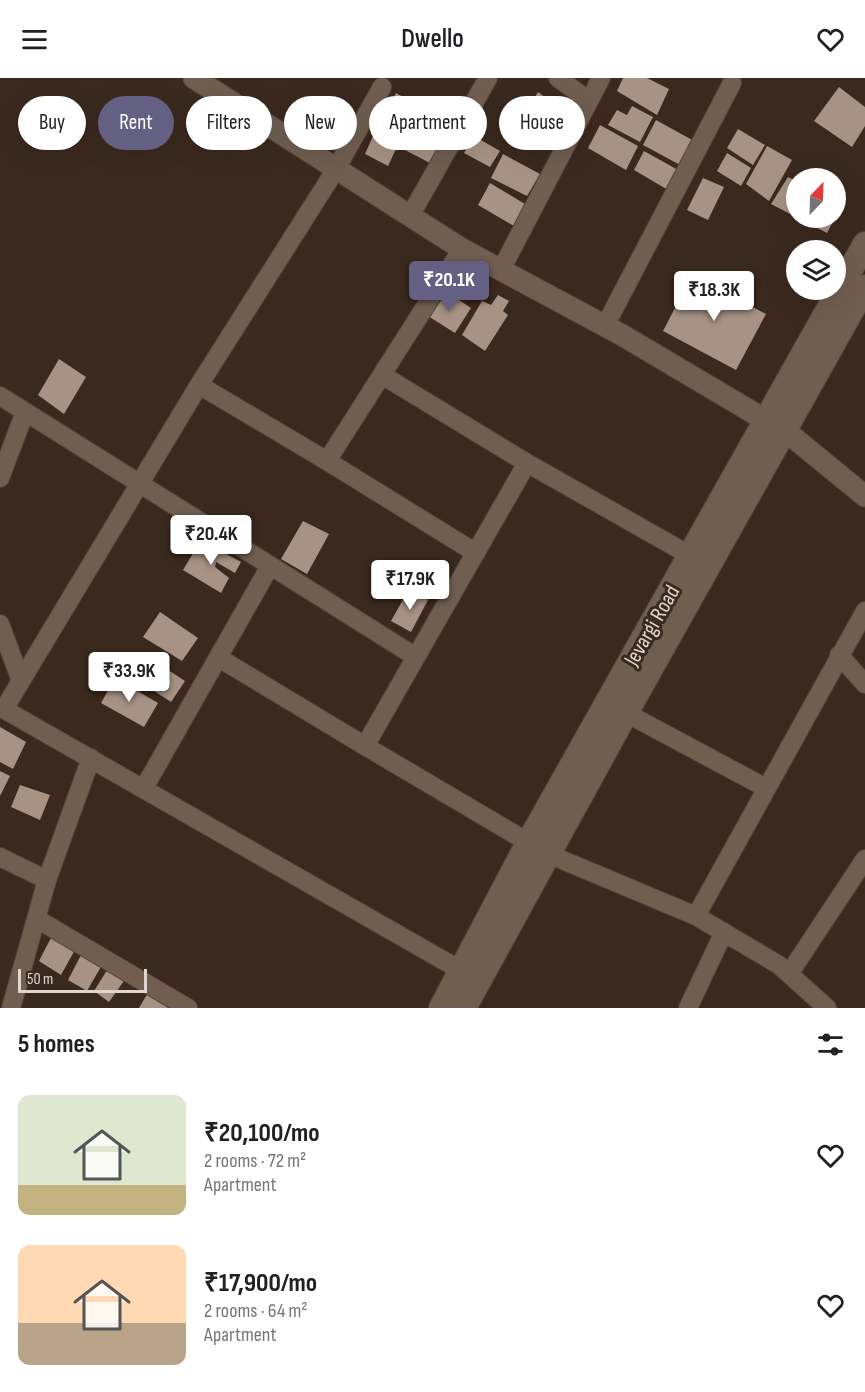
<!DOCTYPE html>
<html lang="en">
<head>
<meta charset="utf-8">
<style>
	:root { --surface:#fff; --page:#f2f2f2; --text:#202124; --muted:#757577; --accent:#646083 }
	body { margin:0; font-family:"Sofia Sans Condensed",sans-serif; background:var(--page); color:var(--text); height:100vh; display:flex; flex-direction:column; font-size:22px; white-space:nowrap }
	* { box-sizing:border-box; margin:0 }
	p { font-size:20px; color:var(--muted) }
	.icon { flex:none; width:33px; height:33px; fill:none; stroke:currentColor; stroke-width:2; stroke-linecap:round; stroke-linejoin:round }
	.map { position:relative; height:930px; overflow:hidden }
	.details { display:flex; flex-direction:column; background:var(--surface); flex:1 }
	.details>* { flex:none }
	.banner { position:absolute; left:18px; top:18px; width:830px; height:54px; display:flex; gap:12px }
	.needle { width:39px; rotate:23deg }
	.tools { position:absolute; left:786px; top:90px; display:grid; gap:12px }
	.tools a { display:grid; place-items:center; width:60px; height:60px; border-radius:50%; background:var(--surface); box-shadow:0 6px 24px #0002; font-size:30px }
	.scale { position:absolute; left:18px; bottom:15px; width:129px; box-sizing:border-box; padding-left:6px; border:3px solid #e1d6cf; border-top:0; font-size:16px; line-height:21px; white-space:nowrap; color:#e1d6cf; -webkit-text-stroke:4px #3a291e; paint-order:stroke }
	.price { position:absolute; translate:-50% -51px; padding:0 14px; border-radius:6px; background:#fff; color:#222; font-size:20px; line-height:39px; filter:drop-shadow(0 2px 3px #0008) }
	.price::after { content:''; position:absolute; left:50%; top:36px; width:18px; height:14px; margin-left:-9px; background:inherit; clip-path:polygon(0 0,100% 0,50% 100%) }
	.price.current { background:var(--accent); color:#fff }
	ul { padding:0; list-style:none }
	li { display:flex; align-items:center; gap:18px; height:150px; padding:0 18px }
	li span { display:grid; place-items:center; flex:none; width:168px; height:120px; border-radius:12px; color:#555 }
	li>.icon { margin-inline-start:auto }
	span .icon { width:72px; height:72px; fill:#fffc; stroke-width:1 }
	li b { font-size:26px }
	h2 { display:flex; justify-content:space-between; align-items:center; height:72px; padding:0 18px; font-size:26px }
	.pill { padding:0 21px; border-radius:27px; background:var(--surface); box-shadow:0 6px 24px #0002; font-size:21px; line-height:54px }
	.pill.current { background:var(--accent); color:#fff }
	header { display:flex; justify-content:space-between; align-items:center; height:78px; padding:0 18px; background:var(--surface); font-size:27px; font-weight:600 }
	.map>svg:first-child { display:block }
	.building { fill:#a79385 }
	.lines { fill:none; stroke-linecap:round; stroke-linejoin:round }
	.minor-casing { stroke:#52453b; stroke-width:20 }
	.tertiary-casing { stroke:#52453b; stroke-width:23 }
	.secondary-casing { stroke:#52453b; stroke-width:26 }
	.minor { stroke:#705e51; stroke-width:18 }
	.tertiary { stroke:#705e51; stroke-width:21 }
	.secondary { stroke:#705e51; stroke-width:24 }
	.labels { text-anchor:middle; stroke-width:6; stroke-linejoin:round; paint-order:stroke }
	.street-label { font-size:22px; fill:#e1d6cf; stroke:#3a291e }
</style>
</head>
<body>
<header><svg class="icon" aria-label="menu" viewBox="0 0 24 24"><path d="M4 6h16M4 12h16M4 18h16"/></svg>Dwello<svg class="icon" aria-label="heart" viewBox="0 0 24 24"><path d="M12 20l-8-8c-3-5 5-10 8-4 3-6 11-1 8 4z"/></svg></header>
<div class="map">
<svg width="865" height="930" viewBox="0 0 865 930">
	<rect width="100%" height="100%" fill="#3a291e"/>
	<path class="building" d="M623,0H647L669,11L657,37L617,13Z
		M839,9L865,29V48L852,69L814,43Z
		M538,14L551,24L537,53L521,43Z
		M396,15L421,29L410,49L386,36Z
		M556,26L574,37L562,63L544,54Z
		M632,28L653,39L640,64L608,47L617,32L627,37Z
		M427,30L454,46L444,66L415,50Z
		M382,39L409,52L401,68L375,55Z
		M656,42L694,63L682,88L643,67Z
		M600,47L638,68L626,92L588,70Z
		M738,51L765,67L753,87L727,70Z
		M414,55L439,68L430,85L405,72Z
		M373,58L396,71L388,88L365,76Z
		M474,58L500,73L490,89L464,75Z
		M767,68L792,82L769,123L746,106Z
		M644,73L678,92L668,112L634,92Z
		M727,75L751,90L741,108L717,93Z
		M503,76L540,96L527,118L491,100Z
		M788,99L796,103V140H835L827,155L771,126Z
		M703,100L724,109L708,142L687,132Z
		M490,105L525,126L514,148L478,127Z
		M836,123L842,126L836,139Z
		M692,197L766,236L736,292L663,253Z
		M444,212L471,230L455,255L428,238Z
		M498,217L509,223L503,233L508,237L485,273L462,257L482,223L491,227Z
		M59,281L86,299L64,336L38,317Z
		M303,443L329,456L307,496L281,481Z
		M201,462L241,484L235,495L216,484L215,489L229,500L221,515L183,492Z
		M409,511L428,522L411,554L391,543Z
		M160,534L198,560L182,583L143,559Z
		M162,588L185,603L171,624L148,609Z
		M115,600L158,625L144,649L101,625Z
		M0,649L26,664L13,691L0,684Z
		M0,693L10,698L0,718Z
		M20,707L50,717L40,742L11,729Z
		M53,856L76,870L61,897L39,883Z
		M82,875L102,887L87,913L68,902Z
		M109,889L126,900L109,924L94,913Z
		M149,913L169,927L167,930H139Z"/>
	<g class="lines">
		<g class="minor-casing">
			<path id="minor" d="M558,0L589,23
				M410,138L488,0
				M501,192L601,0
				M605,248L732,5
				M382,297L527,385L691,478
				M199,307L327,383L462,171
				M0,318L416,579
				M327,383L476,475
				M527,385L365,668L548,776L696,838L779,887L827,930
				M0,400L25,334
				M0,546L21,603
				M839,577L865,606
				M219,580L365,668
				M0,629L462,893
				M4,631L199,307L336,91L382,9
				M626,635L766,710
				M144,710L270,488
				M0,779L47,802L91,680
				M696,838L865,533
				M37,841L188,930
				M789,896L865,781
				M11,930L47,802
				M688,930L724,854"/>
		</g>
		<g class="tertiary-casing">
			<path id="tertiary" d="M194,0L462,171L622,257L767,343L794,360L865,418"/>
		</g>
		<g class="secondary-casing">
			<path id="secondary" d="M441,930L528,765L865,166
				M464,930L626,635L865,209"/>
		</g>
		<use href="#minor" class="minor"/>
		<use href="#tertiary" class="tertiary"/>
		<use href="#secondary" class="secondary"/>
	</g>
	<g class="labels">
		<g class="street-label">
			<text transform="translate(651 547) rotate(-60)" y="8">Jevargi Road</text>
		</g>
	</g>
</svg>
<div class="tools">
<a><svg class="needle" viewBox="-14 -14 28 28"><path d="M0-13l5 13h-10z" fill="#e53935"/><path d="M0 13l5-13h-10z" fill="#757577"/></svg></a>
<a><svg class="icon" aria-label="layers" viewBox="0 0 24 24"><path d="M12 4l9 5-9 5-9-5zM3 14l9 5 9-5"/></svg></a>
</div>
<div class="scale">50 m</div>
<b class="price current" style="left:449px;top:234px">₹20.1K</b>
<b class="price" style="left:714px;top:244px">₹18.3K</b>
<b class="price" style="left:211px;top:488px">₹20.4K</b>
<b class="price" style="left:410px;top:533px">₹17.9K</b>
<b class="price" style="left:129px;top:625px">₹33.9K</b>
<div class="banner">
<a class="pill">Buy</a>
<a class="pill current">Rent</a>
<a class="pill">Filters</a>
<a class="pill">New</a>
<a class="pill">Apartment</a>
<a class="pill">House</a>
</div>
</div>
<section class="details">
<h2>5 homes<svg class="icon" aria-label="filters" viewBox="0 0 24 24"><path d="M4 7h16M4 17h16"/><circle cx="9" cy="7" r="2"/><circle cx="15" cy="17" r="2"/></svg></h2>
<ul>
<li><span style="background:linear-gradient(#dfe7d0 75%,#c2b280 0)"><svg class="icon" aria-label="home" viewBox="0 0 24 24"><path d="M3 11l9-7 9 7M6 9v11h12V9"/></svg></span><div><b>₹20,100/mo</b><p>2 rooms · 72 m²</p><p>Apartment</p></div><svg class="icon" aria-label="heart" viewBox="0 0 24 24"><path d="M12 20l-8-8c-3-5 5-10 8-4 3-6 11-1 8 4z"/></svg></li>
<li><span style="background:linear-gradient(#ffd9b3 65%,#b9a48a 0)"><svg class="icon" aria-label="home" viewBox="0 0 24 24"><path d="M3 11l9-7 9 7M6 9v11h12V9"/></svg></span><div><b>₹17,900/mo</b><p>2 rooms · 64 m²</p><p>Apartment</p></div><svg class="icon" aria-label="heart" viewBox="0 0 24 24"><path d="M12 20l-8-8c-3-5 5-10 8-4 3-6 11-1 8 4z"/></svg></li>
</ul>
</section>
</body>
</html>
